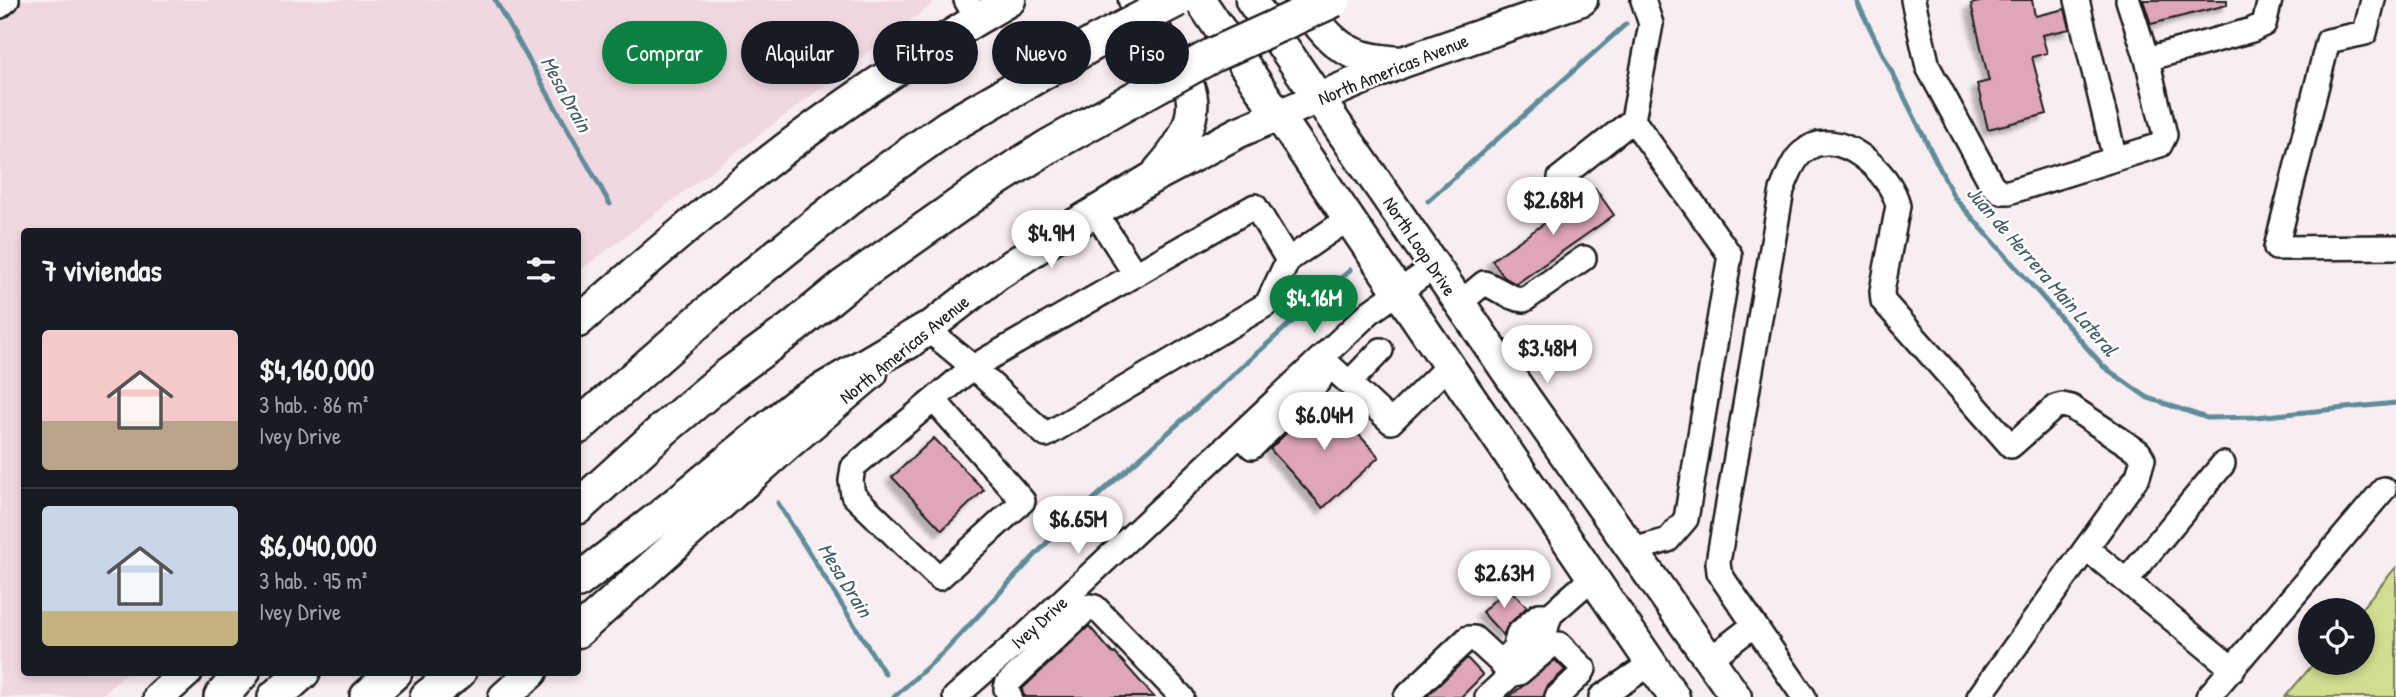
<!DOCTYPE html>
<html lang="es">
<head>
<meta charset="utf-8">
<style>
	:root { --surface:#171b24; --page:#242831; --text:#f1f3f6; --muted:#9ea1a6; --line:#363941; --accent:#0b8043 }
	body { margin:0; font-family:"Patrick Hand",sans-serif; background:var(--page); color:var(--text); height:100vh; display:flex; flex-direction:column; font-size:26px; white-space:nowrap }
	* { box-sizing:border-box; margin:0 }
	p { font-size:23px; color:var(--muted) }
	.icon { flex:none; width:38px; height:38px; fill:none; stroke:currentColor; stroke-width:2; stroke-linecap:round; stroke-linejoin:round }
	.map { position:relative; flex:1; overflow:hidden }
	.drawer { position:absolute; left:21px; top:228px; width:560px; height:448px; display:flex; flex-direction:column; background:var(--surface); border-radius:7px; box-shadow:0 4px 10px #0003 }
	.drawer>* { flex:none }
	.top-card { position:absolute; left:602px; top:21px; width:665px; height:63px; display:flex; gap:14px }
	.tools { position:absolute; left:2298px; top:598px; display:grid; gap:14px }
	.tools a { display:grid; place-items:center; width:77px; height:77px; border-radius:50%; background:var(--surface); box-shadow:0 4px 10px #0003; font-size:35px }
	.price { position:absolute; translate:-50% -60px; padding:0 16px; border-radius:24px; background:#fff; color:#222; font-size:23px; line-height:46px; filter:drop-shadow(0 2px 4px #0008) }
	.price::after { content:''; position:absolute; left:50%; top:42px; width:21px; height:16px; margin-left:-10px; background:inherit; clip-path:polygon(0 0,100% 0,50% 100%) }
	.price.current { background:var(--accent); color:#fff }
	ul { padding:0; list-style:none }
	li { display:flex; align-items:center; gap:21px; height:175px; padding:0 21px }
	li+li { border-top:2px solid var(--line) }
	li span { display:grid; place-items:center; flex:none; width:196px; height:140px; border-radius:7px; color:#555 }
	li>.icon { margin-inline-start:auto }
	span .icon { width:84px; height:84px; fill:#fffc; stroke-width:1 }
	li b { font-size:30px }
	h2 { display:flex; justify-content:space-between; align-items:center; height:84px; padding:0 21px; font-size:30px }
	.chip { padding:0 24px; border-radius:32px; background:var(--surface); box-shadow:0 4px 10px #0003; font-size:24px; line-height:63px }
	.chip.current { background:var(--accent); color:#fff }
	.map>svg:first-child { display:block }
	.built { fill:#f0d8e0 }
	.green { fill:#d1dd90; stroke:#767c56; stroke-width:2 }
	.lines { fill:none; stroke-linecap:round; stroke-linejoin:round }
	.stream { stroke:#5f8c98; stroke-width:5 }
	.building { fill:#dea6b8; stroke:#1c1c1c; stroke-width:2; filter:url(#shadow) }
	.minor-casing { stroke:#1c1c1c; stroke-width:28 }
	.major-casing { stroke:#1c1c1c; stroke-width:35 }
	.highway-casing { stroke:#1c1c1c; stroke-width:38 }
	.minor { stroke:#fff; stroke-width:23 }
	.major { stroke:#fff; stroke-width:30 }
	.highway { stroke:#fff; stroke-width:33 }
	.highway-bridge-casing { stroke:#1c1c1c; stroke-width:38; stroke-linecap:butt }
	.highway-bridge { stroke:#fff; stroke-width:33 }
	.labels { text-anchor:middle; stroke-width:5; stroke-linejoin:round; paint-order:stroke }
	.street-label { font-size:19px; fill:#1c1c1c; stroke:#fff }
	.water-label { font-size:21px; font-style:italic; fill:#435d64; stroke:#fff }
</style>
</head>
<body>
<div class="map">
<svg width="2396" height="697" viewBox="0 0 2396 697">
	<defs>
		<filter id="shadow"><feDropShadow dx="-5.5" dy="5.5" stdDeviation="2" flood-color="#0004"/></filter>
	</defs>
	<rect width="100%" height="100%" fill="#f8edf1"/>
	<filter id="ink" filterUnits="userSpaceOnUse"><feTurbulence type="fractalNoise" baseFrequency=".0143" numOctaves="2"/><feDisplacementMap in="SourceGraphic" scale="14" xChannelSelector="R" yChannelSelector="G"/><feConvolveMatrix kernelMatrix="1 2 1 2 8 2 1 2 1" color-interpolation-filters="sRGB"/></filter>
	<g filter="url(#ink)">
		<path class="built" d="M0,0H930L932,4L578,272V231H24V672H127L99,697H0Z"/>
		<path class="green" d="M2396,567V697H2285L2314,663H2362V611H2359Z"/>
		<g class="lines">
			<path class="stream" d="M495,0L610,204
				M1856,0L1954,197L2104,367L2148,398L2207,418L2256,417L2396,403
				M1428,201L1626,24
				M778,503L885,674
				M894,697L944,652L1057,532L1350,270"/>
		</g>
		<path class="building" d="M1987,0H2032L2035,16L2065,9L2070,29L2042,35L2047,53L2032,57L2047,114L1988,129L1977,84L1989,81L1971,4Z
			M2143,0H2227V5L2151,24Z
			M1595,188L1614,215L1516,284L1504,277L1492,260Z
			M1324,396L1379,457L1323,508L1270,449Z
			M934,438L984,490L942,530L892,477Z
			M1508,587L1527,607L1509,624L1503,635L1482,612Z
			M1089,626L1113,654L1115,653L1154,697H1026L1023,694L1022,689Z
			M1467,658L1483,675L1461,697H1426Z
			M1555,660L1565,670L1547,687L1543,697H1509Z"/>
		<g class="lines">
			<g class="minor-casing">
				<path id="minor" d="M966,0L977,19
					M1913,0L1928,67L1992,185L2001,192H2009L2115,159L2077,0
					M2373,0L2365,33L2328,41L2276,248L2396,247
					M0,6L7,0
					M2147,59L2252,30L2264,24L2270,0
					M2115,159L2160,145L2165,135L2147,59L2128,0
					M1560,178L1633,120L1651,24L1643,0
					M1095,212L1135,274
					M1288,260L1267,304L1046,435L973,367L1255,206L1288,260L1348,219
					M1460,303L1484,283C1498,288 1509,299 1524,300L1584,258
					M927,329L973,367L853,467L851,481L853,495L939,578L1023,501L934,400
					M1322,358L1391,422L1448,366
					M1349,383L1381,350
					M1240,434L1252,447L1320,380
					M2086,548L2233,669
					M1633,550L1668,540L1686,519L1730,255L1633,120
					M2126,581L2223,464
					M1550,615H1539L1518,634L1514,649L1528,645L1546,629L1550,615L1593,577
					M1710,659L1754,625
					M1512,674L1519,673L1553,644H1559L1584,669L1581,674L1557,697
					M955,697L1027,634L1370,312L1434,267
					M1010,697L1006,689L1007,684L1090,606L1095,607L1182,697
					M1406,697L1468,638H1474L1500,662L1514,649
					M1487,697L1512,674L1502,665
					M1601,697L1652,663
					M1804,697L1725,582L1719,572L1718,562L1782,190C1787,178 1792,161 1803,152C1836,122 1892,173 1898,206L1882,291L1883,301L2011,446L2055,407L2062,405L2071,407L2139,452L2143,459L2138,476L1979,697
					M2208,697L2384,489"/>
			</g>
			<g class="major-casing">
				<path id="major" d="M1134,0C1146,13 1155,30 1164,45C1173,58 1184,72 1189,87C1201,118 1178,149 1159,170
					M1200,0L1674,697
					M1251,0L1528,402L1736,697
					M1301,0C1332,45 1345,59 1402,62
					M578,322C632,274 688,226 745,180C828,113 918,53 1010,0
					M908,344L997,275L1067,229L1152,178L1239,132L1403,62L1582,0
					M578,632L787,445L872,373
					M159,697L187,672
					M504,697L532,672"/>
			</g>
			<g class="highway-casing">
				<path id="highway" d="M578,427L733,291L864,186L948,127L1096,42
					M578,507L665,428L727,376L794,327L844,286L989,184L1049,146L1130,101
					M578,581L663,515L796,406L927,329
					M221,697L243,672
					M275,697L303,672
					M367,697L395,672
					M427,697L459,672"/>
			</g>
			<use href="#minor" class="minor"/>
			<use href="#major" class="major"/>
			<use href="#highway" class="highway"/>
			<g class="highway-bridge-casing">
				<path id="highway-bridge" d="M1096,42L1177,0
					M1130,101L1213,55L1334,0"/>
			</g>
			<use href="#highway-bridge" class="highway-bridge"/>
		</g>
	</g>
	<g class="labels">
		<g class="street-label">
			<text transform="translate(1393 69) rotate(-22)" y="7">North Americas Avenue</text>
			<text transform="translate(1420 246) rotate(56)" y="7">North Loop Drive</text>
			<text transform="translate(904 349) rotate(-39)" y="7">North Americas Avenue</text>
			<text transform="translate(1039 622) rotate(-42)" y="7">Ivey Drive</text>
		</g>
		<g class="water-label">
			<text transform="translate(566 94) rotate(61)" y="7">Mesa Drain</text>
			<text transform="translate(2042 271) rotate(49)" y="7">Juan de Herrera Main Lateral</text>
			<text transform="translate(845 580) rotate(58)" y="7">Mesa Drain</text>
		</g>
	</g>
</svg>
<div class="tools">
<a><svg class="icon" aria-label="locate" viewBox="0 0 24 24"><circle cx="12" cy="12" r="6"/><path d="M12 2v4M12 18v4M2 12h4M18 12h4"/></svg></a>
</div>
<b class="price" style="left:1553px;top:237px">$2.68M</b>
<b class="price" style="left:1051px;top:270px">$4.9M</b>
<b class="price current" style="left:1314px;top:335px">$4.16M</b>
<b class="price" style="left:1547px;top:385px">$3.48M</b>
<b class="price" style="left:1324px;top:452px">$6.04M</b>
<b class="price" style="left:1078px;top:556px">$6.65M</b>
<b class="price" style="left:1504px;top:610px">$2.63M</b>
<div class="top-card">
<a class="chip current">Comprar</a>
<a class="chip">Alquilar</a>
<a class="chip">Filtros</a>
<a class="chip">Nuevo</a>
<a class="chip">Piso</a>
</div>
<section class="drawer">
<h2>7 viviendas<svg class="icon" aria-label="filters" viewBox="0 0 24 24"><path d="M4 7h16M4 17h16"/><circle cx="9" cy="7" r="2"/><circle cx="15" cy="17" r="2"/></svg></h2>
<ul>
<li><span style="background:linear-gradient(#f6c9c9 65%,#b9a48a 0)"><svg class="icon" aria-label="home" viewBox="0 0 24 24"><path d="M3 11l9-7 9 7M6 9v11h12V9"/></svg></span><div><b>$4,160,000</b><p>3 hab. · 86 m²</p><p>Ivey Drive</p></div></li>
<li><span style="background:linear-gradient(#c9d6e8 75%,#c2b280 0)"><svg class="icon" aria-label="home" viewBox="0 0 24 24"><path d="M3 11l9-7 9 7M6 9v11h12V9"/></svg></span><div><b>$6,040,000</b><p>3 hab. · 95 m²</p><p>Ivey Drive</p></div></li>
</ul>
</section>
</div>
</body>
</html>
